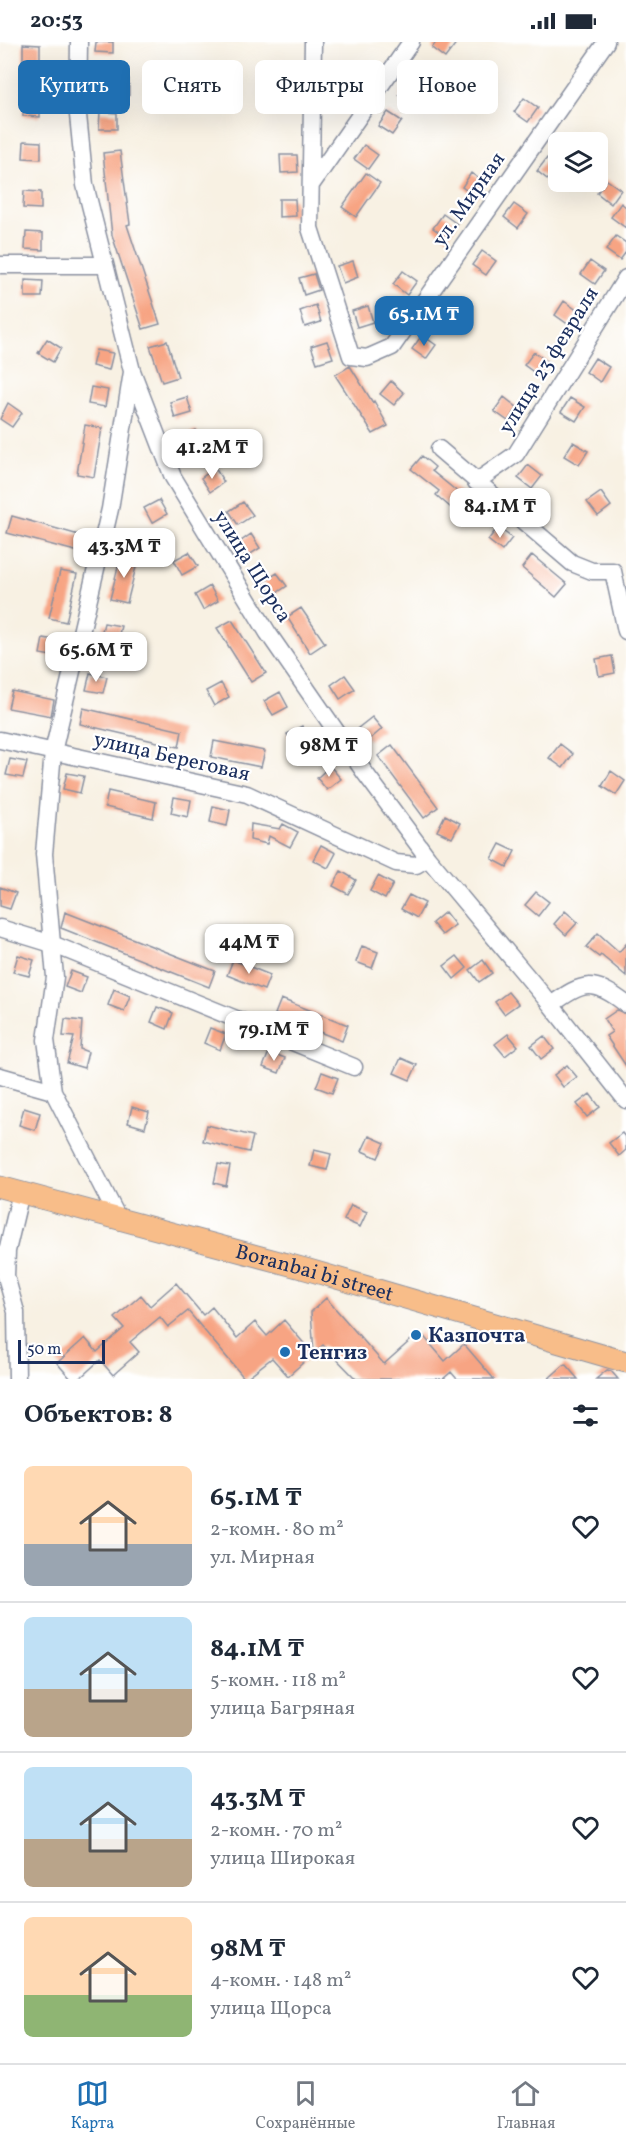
<!DOCTYPE html>
<html lang="ru">
<head>
<meta charset="utf-8">
<style>
	:root { --surface:#fff; --page:#f6f6f7; --text:#1f2937; --muted:#747a83; --line:#e0e1e3; --accent:#1f6fb2 }
	body { margin:0; font-family:Vollkorn,serif; background:var(--page); color:var(--text); height:100vh; display:flex; flex-direction:column; font-size:22px; white-space:nowrap }
	* { box-sizing:border-box; margin:0 }
	p { font-size:20px; color:var(--muted) }
	.icon { flex:none; width:33px; height:33px; fill:none; stroke:currentColor; stroke-width:2; stroke-linecap:round; stroke-linejoin:round }
	.map { position:relative; height:1337px; overflow:hidden }
	.panel { display:flex; flex-direction:column; background:var(--surface); flex:1 }
	.panel>* { flex:none }
	.top-card { position:absolute; left:18px; top:18px; width:591px; height:54px; display:flex; gap:12px }
	.fabs { position:absolute; left:548px; top:90px; display:grid; gap:12px }
	.fabs a { display:grid; place-items:center; width:60px; height:60px; border-radius:9px; background:var(--surface); box-shadow:0 6px 24px #0002; font-size:30px }
	.scale { position:absolute; left:18px; bottom:15px; width:87px; box-sizing:border-box; padding-left:6px; border:3px solid #1b2f5e; border-top:0; font-size:16px; line-height:21px; white-space:nowrap; color:#1b2f5e; -webkit-text-stroke:4px #fff; paint-order:stroke }
	.price { position:absolute; translate:-50% -51px; padding:0 14px; border-radius:12px; background:#fff; color:#222; font-size:20px; line-height:39px; filter:drop-shadow(0 2px 3px #0008) }
	.price::after { content:''; position:absolute; left:50%; top:36px; width:18px; height:14px; margin-left:-9px; background:inherit; clip-path:polygon(0 0,100% 0,50% 100%) }
	.price.current { background:var(--accent); color:#fff }
	ul { padding:0; list-style:none }
	li { display:flex; align-items:center; gap:18px; height:150px; padding:0 24px }
	li+li { border-top:2px solid var(--line) }
	li span { display:grid; place-items:center; flex:none; width:168px; height:120px; border-radius:9px; color:#555 }
	li>.icon { margin-inline-start:auto }
	span .icon { width:72px; height:72px; fill:#fffc; stroke-width:1 }
	li b { font-size:26px }
	h2 { display:flex; justify-content:space-between; align-items:center; height:72px; padding:0 24px; font-size:26px }
	.pill { padding:0 21px; border-radius:9px; background:var(--surface); box-shadow:0 6px 24px #0002; font-size:21px; line-height:54px }
	.pill.current { background:var(--accent); color:#fff }
	.status { display:flex; justify-content:space-between; align-items:center; height:42px; padding:0 30px; background:var(--surface); direction:ltr }
	.status svg { height:16px; fill:currentColor }
	.tab-bar { display:flex; justify-content:space-around; align-items:center; height:84px; border-top:2px solid var(--line); background:var(--surface); font-size:16px; color:var(--muted) }
	.tab-bar a { display:grid; justify-items:center; gap:3px }
	.tab-bar .current { color:var(--accent) }
	.map>svg:first-child { display:block }
	.building { fill:#f7a483 }
	.lines { fill:none; stroke-linecap:round; stroke-linejoin:round }
	.minor-casing { stroke:#8a90a0; stroke-width:19 }
	.major-casing { stroke:#8a90a0; stroke-width:23 }
	.minor { stroke:#fff; stroke-width:16 }
	.major { stroke:#f8bd89; stroke-width:21 }
	.poi-dot { fill:#1f6fb2; stroke:#fff; stroke-width:2 }
	.labels { text-anchor:middle; stroke-width:4.5; stroke-linejoin:round; paint-order:stroke }
	.street-label { font-size:21px; fill:#1b2f5e; stroke:#fff }
	.poi-label { font-size:21px; font-weight:bold; fill:#1b2f5e; stroke:#fff; text-anchor:start }
</style>
</head>
<body>
<div class="status"><b>20:53</b><svg viewBox="0 0 49 12"><path d="M0 12V9h3v3zM5 12V6h3v6zM10 12V3h3v9zM15 12V0h3v12zM26 1h20v11H26zM47 4h2v5h-2z"/></svg></div>
<div class="map">
<svg width="626" height="1337" viewBox="0 0 626 1337">
	<rect width="100%" height="100%" fill="#fff"/>
	<filter id="ink" filterUnits="userSpaceOnUse"><feTurbulence type="fractalNoise" baseFrequency=".0167" numOctaves="2"/><feDisplacementMap in="SourceGraphic" scale="12" xChannelSelector="R" yChannelSelector="G"/><feConvolveMatrix kernelMatrix="1 2 1 2 8 2 1 2 1" color-interpolation-filters="sRGB"/></filter>
	<filter id="wash" filterUnits="userSpaceOnUse"><feTurbulence type="fractalNoise" baseFrequency=".008" numOctaves="4" result="noise"/><feDisplacementMap in="SourceGraphic" scale="24" xChannelSelector="R" yChannelSelector="G"/><feGaussianBlur stdDeviation="1.35" result="paint"/><feColorMatrix in="noise" values="0 0 0 0 0 0 0 0 0 0 0 0 0 0 0 0 0 1.4 0 .05"/><feComposite in="paint" operator="in"/></filter>
	<g filter="url(#wash)">
		<rect width="100%" height="100%" fill="#f8f1e3"/>
		<g id="blocks">
			<path class="building" d="M96,0H113V11L95,10Z
				M436,0H457L445,16L432,6Z
				M23,2L40,3V75L23,74Z
				M112,37H129V54L111,53Z
				M409,39L423,49L413,63L399,53Z
				M524,56L538,66L528,80L514,70Z
				M100,70L117,71V87H99Z
				M388,70L402,79L392,93L378,84Z
				M24,99L41,100V117L23,116Z
				M364,103L378,113L368,127L354,117Z
				M120,109L130,182L127,183L160,282L143,287L112,193L103,111Z
				M280,113H297L298,130L281,131Z
				M547,116L558,124V130L551,140L537,129Z
				M366,131L380,141L356,175L342,165Z
				M471,131L485,141L476,155L462,145Z
				M607,138L621,148L611,162L597,151Z
				M24,149L41,150V167L23,166Z
				M279,157H295L296,174L279,175Z
				M621,161L626,165V186L611,175Z
				M514,162L528,172L518,186L504,175Z
				M443,172L457,182L447,196L433,186Z
				M26,190L43,191V208L25,207Z
				M616,194L626,201V210L620,218L606,208Z
				M482,209L496,219L486,233L472,223Z
				M353,219L358,235L343,241L337,224Z
				M590,219L604,229L595,242L581,232Z
				M403,229L417,239L407,253L393,242Z
				M314,232L319,248L304,253L299,236Z
				M25,238L43,239L42,255H25Z
				M447,259L461,269L451,283L437,273Z
				M564,259L578,269L569,283L555,273Z
				M316,263L321,280L305,285L300,269Z
				M368,264L373,280L357,285L352,269Z
				M422,293L436,303L426,317L412,307Z
				M47,297L61,306L53,320L38,311Z
				M167,299L178,335L162,340L150,304Z
				M327,299L333,316L317,321L311,304Z
				M96,308L113,311L109,328L92,324Z
				M534,310L548,320L539,334L524,323Z
				M595,316L609,325L600,340L586,330Z
				M350,324L373,361L374,359L388,384L373,392L335,333Z
				M391,339L404,351L394,363L380,352Z
				M91,345L108,348L105,365L88,362Z
				M187,355L192,371L175,376L170,360Z
				M504,355L518,366L508,379L494,369Z
				M570,356L585,365L576,379L561,370Z
				M8,361L22,371L12,385L0,377Z
				M85,383L102,386L94,435L77,432Z
				M196,388L203,403L188,410L181,396Z
				M573,400L588,409L579,423L564,414Z
				M422,414L435,425L432,429L475,464L464,477L436,453L439,449L411,427Z
				M528,423L542,434L532,447L518,436Z
				M215,426L224,440L210,450L201,436Z
				M601,450L611,464L598,474L587,460Z
				M159,458L167,472L152,481L144,466Z
				M243,460L253,473L238,483L229,469Z
				M12,474L86,495L83,511L7,491Z
				M498,485L512,496L502,509L488,498Z
				M251,492L260,506L246,515L237,502Z
				M189,510L198,524L182,533L174,518Z
				M121,513L138,517L127,561L110,557Z
				M532,513L567,542L556,555L522,526Z
				M60,529L77,532L66,580L49,576Z
				M277,531L287,544L272,554L263,540Z
				M210,544L218,559L203,568L195,553Z
				M301,566L325,601L310,611L287,575Z
				M232,578L266,631L251,640L217,586Z
				M104,581L121,584L117,600L100,597Z
				M43,596L61,599L57,615L40,612Z
				M612,614L615,631L599,634L596,617Z
				M90,631L107,635L103,651L86,648Z
				M345,633L355,647L340,657L331,643Z
				M221,641L229,655L214,664L206,649Z
				M12,649L54,658L51,674L8,666Z
				M280,650L288,665L273,673L264,659Z
				M83,666L182,689L179,705L80,682Z
				M372,675L382,687L369,698L358,686Z
				M302,684L310,698L295,707L287,692Z
				M214,699L265,709L261,725L211,715Z
				M560,702L573,712L563,726L549,716Z
				M392,703L438,765L424,776L378,714Z
				M10,717L27,720L23,736L6,733Z
				M330,724L341,737L327,748L317,736Z
				M611,729L625,739L616,753L602,744Z
				M67,731L84,734L80,751L63,747Z
				M108,749L156,760L153,776L105,765Z
				M174,755L191,758L188,775L171,771Z
				M213,764L230,768L227,784L210,780Z
				M445,773L460,781L452,796L437,789Z
				M251,782L280,787L283,782L298,790L290,805L269,794L267,802L250,798Z
				M500,802L515,809L507,825L492,817Z
				M321,803L336,811L328,826L313,818Z
				M341,829L356,838L348,852L333,844Z
				M378,834L393,842L385,857L370,849Z
				M0,845L16,851L10,867L0,864Z
				M536,850L549,860L538,874L525,863Z
				M409,853L425,861L417,876L401,867Z
				M565,869L578,880L566,893L554,882Z
				M65,870L215,929L209,945L61,886Z
				M445,870L455,883L442,893L432,881Z
				M598,891L619,910L626,902V934L601,913L599,915L586,905Z
				M362,904L378,910L372,926L356,920Z
				M18,913L34,918L29,934L13,930Z
				M457,914L467,926L454,937L444,924Z
				M233,918L270,933L264,948L227,933Z
				M483,918L492,931L479,940L470,928Z
				M71,929L87,935L81,951L65,945Z
				M114,947L130,954L124,969L108,963Z
				M508,950L518,962L504,972L495,960Z
				M281,957L348,983L342,999L275,972Z
				M157,965L173,971L167,987L151,980Z
				M617,968L626,972V1024L606,994L612,990L604,977Z
				M65,977L82,979L80,1007L88,1010L84,1026L67,1021L74,995L63,994Z
				M210,986L226,992L220,1008L204,1001Z
				M508,992L518,1004L505,1014L495,1002Z
				M544,994L554,1007L541,1017L531,1004Z
				M269,1010L285,1016L279,1031L263,1025Z
				M401,1016L417,1023L410,1038L394,1031Z
				M567,1023L577,1035L563,1045L554,1033Z
				M322,1030L338,1036L332,1051L316,1045Z
				M590,1052L600,1065L587,1075L577,1062Z
				M132,1065L149,1070L145,1086L128,1081Z
				M24,1066L40,1071L35,1088L19,1083Z
				M207,1083L253,1094L249,1110L203,1099Z
				M622,1091L626,1096V1108L619,1114L609,1101Z
				M369,1094L385,1101L378,1116L362,1109Z
				M314,1108L331,1112L327,1128L310,1124Z
				M218,1122L230,1124L226,1144L214,1141Z
				M351,1163L367,1170L360,1185L344,1178Z
				M176,1241L203,1273L212,1265L237,1296L255,1280L267,1294L284,1278L313,1312L288,1334L272,1316L245,1337L188,1269L168,1285L160,1275L130,1300L139,1310L113,1333L100,1318L79,1337H71L57,1321L85,1296L97,1310L124,1286L115,1276L141,1253L150,1264Z
				M326,1256L384,1322L420,1290L445,1319L464,1302L494,1337H457L451,1330L443,1337H356L323,1303L314,1311L311,1270Z
				M565,1322L578,1337H548Z
				M607,1328L611,1329L618,1337H596Z"/>
		</g>
	</g>
	<g filter="url(#ink)">
		<use href="#blocks" fill-opacity="0" stroke="#8a90a0" stroke-width="1.5"/>
		<g class="lines">
			<g class="minor-casing">
				<path id="minor" d="M79,0L78,73L85,143L132,329L173,435L268,591L365,731L428,816L551,963L626,1058
					M313,0L310,186L351,314L367,316L392,305L606,0
					M311,143L411,0
					M0,223H104
					M439,407L572,521L592,529H613L626,589
					M476,440L516,412L626,236
					M0,698L247,752L396,821L416,823L428,816
					M0,886L52,902L354,1025
					M551,963C584,939 593,937 626,962
					M0,1034L53,1049
					M118,1176L53,1049L46,998L55,935L44,812L53,710L110,467L132,330
					M17,1337L16,1270L6,1234L7,1209L21,1150"/>
			</g>
			<g class="major-casing">
				<g id="major">
					<path id="s1" d="M0,1145L309,1228L626,1320"/>
				</g>
			</g>
			<use href="#minor" class="minor"/>
			<use href="#major" class="major"/>
		</g>
	</g>
	<g class="poi-dot">
		<circle cx="416" cy="1293" r="6"/>
		<circle cx="285" cy="1310" r="6"/>
	</g>
	<g class="labels">
		<g class="street-label">
			<text transform="translate(468 157) rotate(-55)" y="7">ул. Мирная</text>
			<text transform="translate(548 318) rotate(-58)" y="7">улица 23 февраля</text>
			<text transform="translate(253 524) rotate(58)" y="7">улица Щорса</text>
			<text transform="translate(172 714) rotate(13)" y="7">улица Береговая</text>
			<text dy="7" stroke="none"><textPath href="#s1" startOffset="326">Boranbai bi street</textPath></text>
		</g>
		<g class="poi-label">
			<text x="428" y="1300">Казпочта</text>
			<text x="297" y="1317">Тенгиз</text>
		</g>
	</g>
</svg>
<div class="fabs">
<a><svg class="icon" aria-label="layers" viewBox="0 0 24 24"><path d="M12 4l9 5-9 5-9-5zM3 14l9 5 9-5"/></svg></a>
</div>
<div class="scale">50 m</div>
<b class="price current" style="left:424px;top:305px">65.1M ₸</b>
<b class="price" style="left:212px;top:438px">41.2M ₸</b>
<b class="price" style="left:500px;top:497px">84.1M ₸</b>
<b class="price" style="left:124px;top:537px">43.3M ₸</b>
<b class="price" style="left:96px;top:641px">65.6M ₸</b>
<b class="price" style="left:329px;top:736px">98M ₸</b>
<b class="price" style="left:249px;top:933px">44M ₸</b>
<b class="price" style="left:274px;top:1020px">79.1M ₸</b>
<div class="top-card">
<a class="pill current">Купить</a>
<a class="pill">Снять</a>
<a class="pill">Фильтры</a>
<a class="pill">Новое</a>
</div>
</div>
<section class="panel">
<h2>Объектов: 8<svg class="icon" aria-label="filters" viewBox="0 0 24 24"><path d="M4 7h16M4 17h16"/><circle cx="9" cy="7" r="2"/><circle cx="15" cy="17" r="2"/></svg></h2>
<ul>
<li><span style="background:linear-gradient(#ffd9b3 65%,#9aa5b1 0)"><svg class="icon" aria-label="home" viewBox="0 0 24 24"><path d="M3 11l9-7 9 7M6 9v11h12V9"/></svg></span><div><b>65.1M ₸</b><p>2-комн. · 80 m²</p><p>ул. Мирная</p></div><svg class="icon" aria-label="heart" viewBox="0 0 24 24"><path d="M12 20l-8-8c-3-5 5-10 8-4 3-6 11-1 8 4z"/></svg></li>
<li><span style="background:linear-gradient(#bfe0f5 60%,#b9a48a 0)"><svg class="icon" aria-label="home" viewBox="0 0 24 24"><path d="M3 11l9-7 9 7M6 9v11h12V9"/></svg></span><div><b>84.1M ₸</b><p>5-комн. · 118 m²</p><p>улица Багряная</p></div><svg class="icon" aria-label="heart" viewBox="0 0 24 24"><path d="M12 20l-8-8c-3-5 5-10 8-4 3-6 11-1 8 4z"/></svg></li>
<li><span style="background:linear-gradient(#bfe0f5 60%,#b9a48a 0)"><svg class="icon" aria-label="home" viewBox="0 0 24 24"><path d="M3 11l9-7 9 7M6 9v11h12V9"/></svg></span><div><b>43.3M ₸</b><p>2-комн. · 70 m²</p><p>улица Широкая</p></div><svg class="icon" aria-label="heart" viewBox="0 0 24 24"><path d="M12 20l-8-8c-3-5 5-10 8-4 3-6 11-1 8 4z"/></svg></li>
<li><span style="background:linear-gradient(#ffd9b3 65%,#8fb573 0)"><svg class="icon" aria-label="home" viewBox="0 0 24 24"><path d="M3 11l9-7 9 7M6 9v11h12V9"/></svg></span><div><b>98M ₸</b><p>4-комн. · 148 m²</p><p>улица Щорса</p></div><svg class="icon" aria-label="heart" viewBox="0 0 24 24"><path d="M12 20l-8-8c-3-5 5-10 8-4 3-6 11-1 8 4z"/></svg></li>
</ul>
</section>
<nav class="tab-bar">
<a class="current"><svg class="icon" aria-label="map" viewBox="0 0 24 24"><path d="M3 6l6-2 6 2 6-2v14l-6 2-6-2-6 2zM9 4v14M15 6v14"/></svg>Карта</a>
<a><svg class="icon" aria-label="saved" viewBox="0 0 24 24"><path d="M7 4h10v16l-5-4-5 4z"/></svg>Сохранённые</a>
<a><svg class="icon" aria-label="home" viewBox="0 0 24 24"><path d="M3 11l9-7 9 7M6 9v11h12V9"/></svg>Главная</a>
</nav>
</body>
</html>
